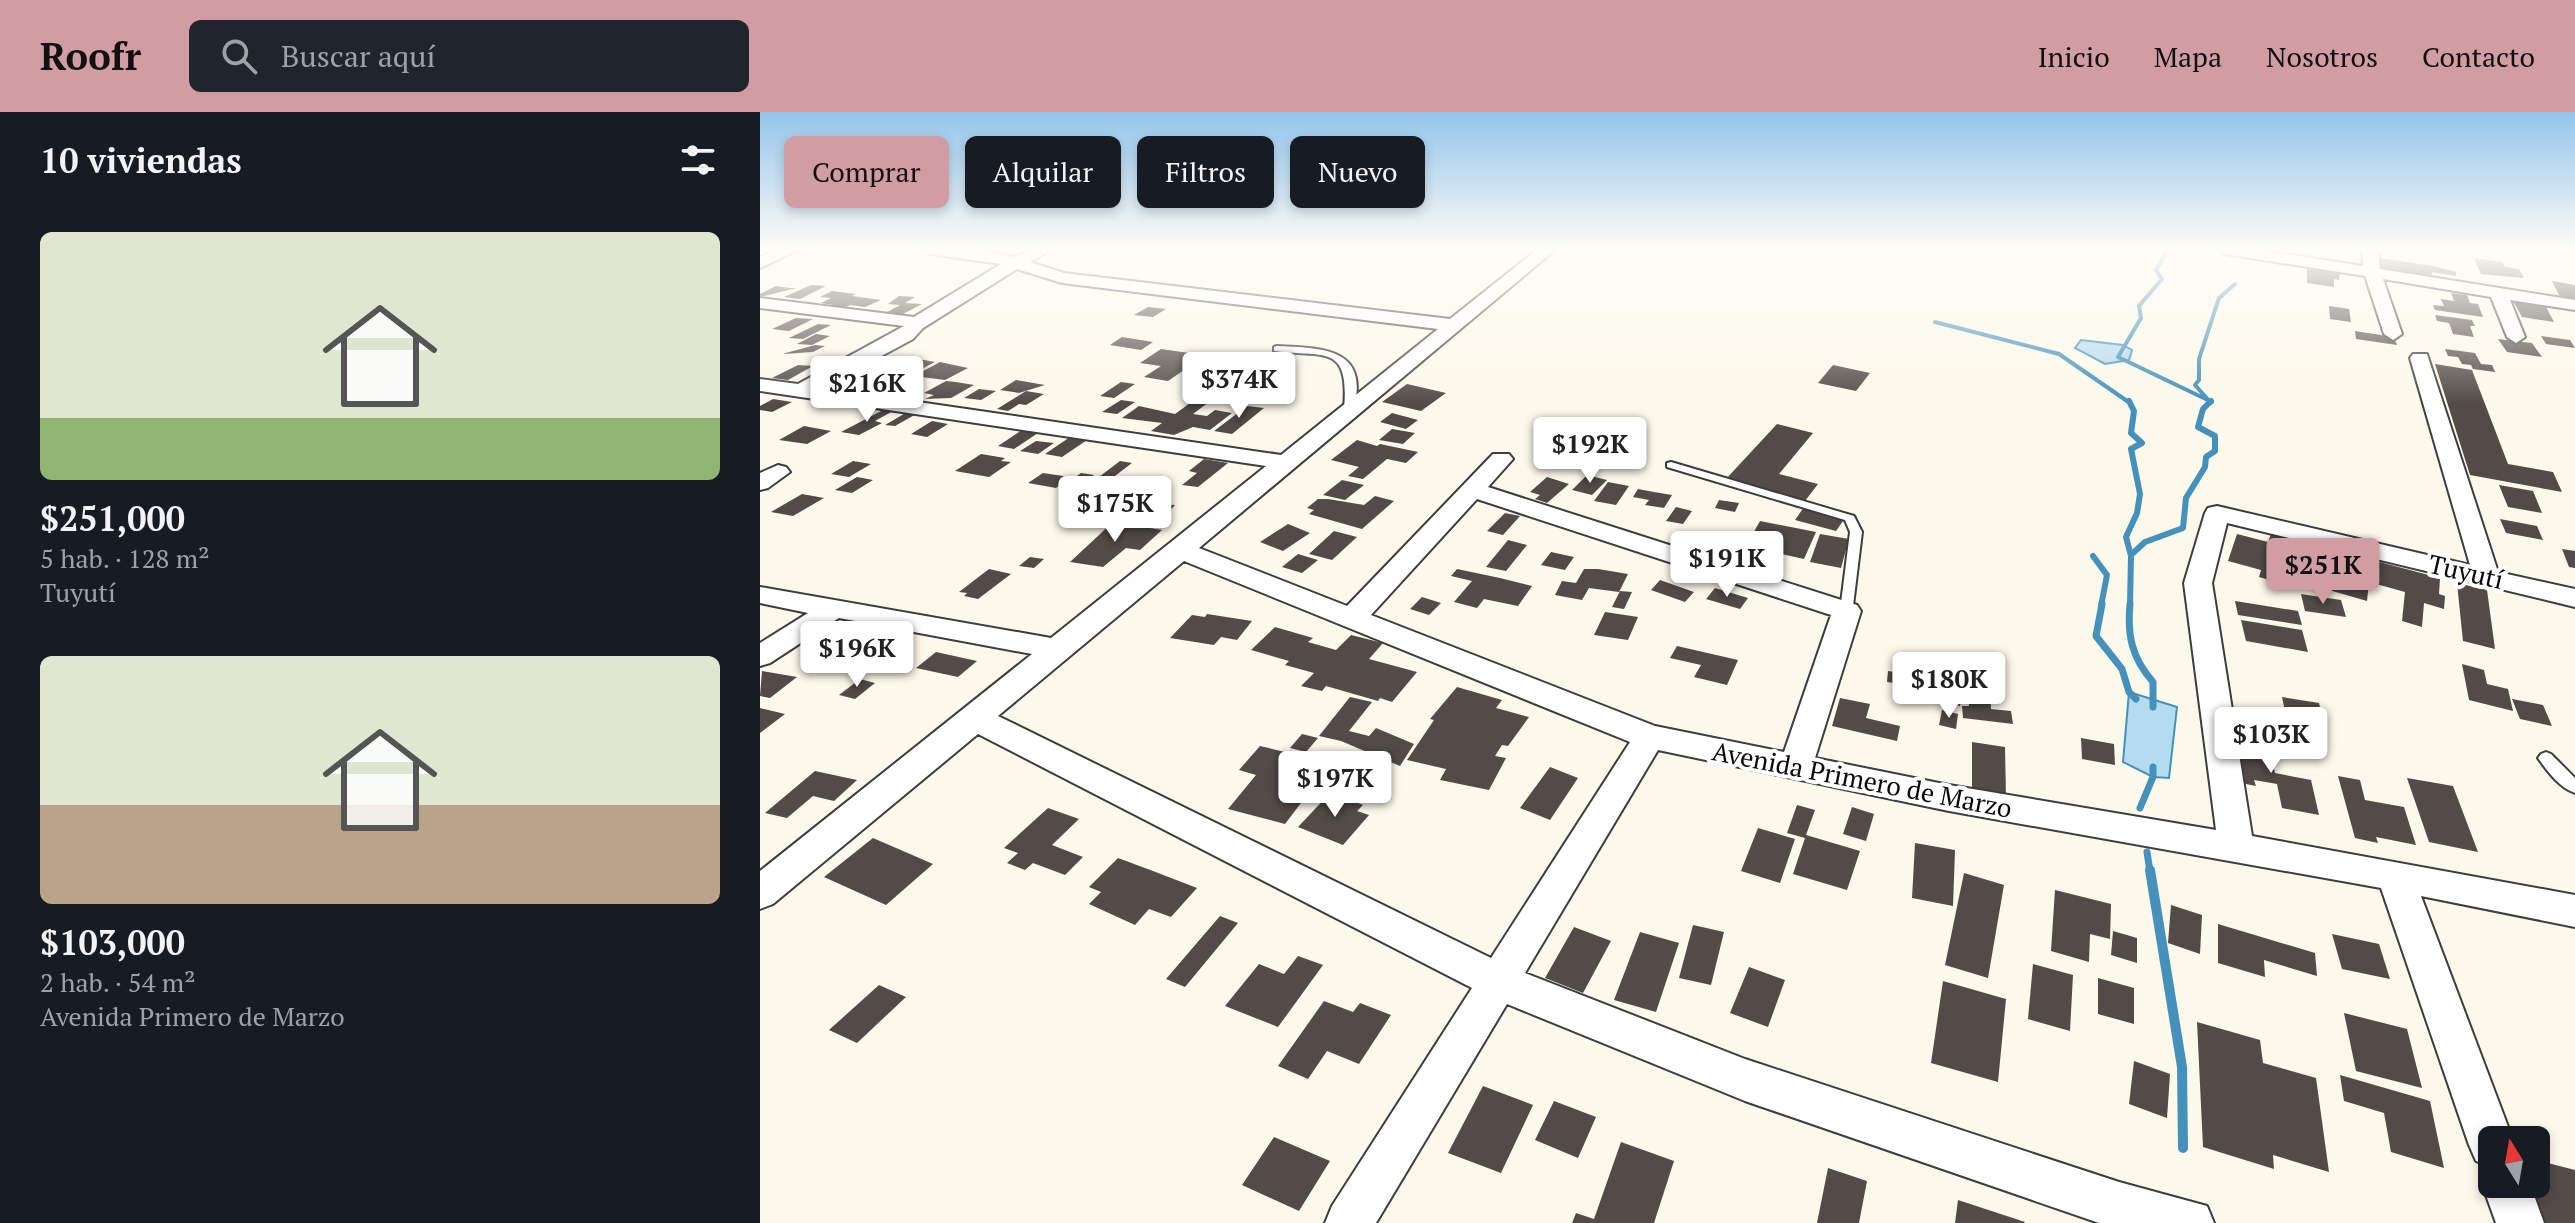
<!DOCTYPE html>
<html lang="es">
<head>
<meta charset="utf-8">
<style>
	:root { --surface:#171b24; --page:#20242c; --text:#f1f3f6; --muted:#9ea1a6; --accent:#d19da3 }
	body { margin:0; font-family:"PT Serif",serif; background:var(--page); color:var(--text); height:100vh; display:flex; flex-direction:column; font-size:30px; white-space:nowrap }
	* { box-sizing:border-box; margin:0 }
	p { font-size:26px; color:var(--muted) }
	.icon { flex:none; width:44px; height:44px; fill:none; stroke:currentColor; stroke-width:2; stroke-linecap:round; stroke-linejoin:round }
	.map { position:relative; flex:1; overflow:hidden }
	.details { display:flex; flex-direction:column; background:var(--surface); width:760px }
	.details>* { flex:none }
	.guide { position:absolute; left:24px; top:24px; width:760px; height:72px; display:flex; gap:16px }
	.needle { width:52px; rotate:349deg }
	.fabs { position:absolute; left:1718px; top:1014px; display:grid; gap:16px }
	.fabs a { display:grid; place-items:center; width:72px; height:72px; border-radius:12px; background:var(--surface); box-shadow:0 4px 12px #0003; font-size:40px }
	.price { position:absolute; translate:-50% -68px; padding:0 18px; border-radius:8px; background:#fff; color:#222; font-size:26px; line-height:52px; filter:drop-shadow(0 2px 4px #0008) }
	.price::after { content:''; position:absolute; left:50%; top:48px; width:24px; height:18px; margin-left:-12px; background:inherit; clip-path:polygon(0 0,100% 0,50% 100%) }
	.price.active { background:var(--accent); color:#111 }
	ul { padding:0; list-style:none }
	li { display:grid; align-content:center; gap:16px; height:424px; padding:0 40px }
	li span { display:grid; place-items:center; height:248px; border-radius:12px; color:#555 }
	li>.icon { margin-inline-start:auto }
	span .icon { width:144px; height:144px; fill:#fffc; stroke-width:1 }
	li b { font-size:34px }
	h2 { display:flex; justify-content:space-between; align-items:center; height:96px; padding:0 40px; font-size:34px }
	.tag { padding:0 28px; border-radius:12px; background:var(--surface); box-shadow:0 4px 12px #0003; font-size:28px; line-height:72px }
	.tag.active { background:var(--accent); color:#111 }
	header { display:flex; align-items:center; gap:48px; box-sizing:border-box; height:112px; padding:0 40px; background:var(--accent); color:#111 }
	header strong { font-size:38px }
	nav { display:flex; gap:44px; margin-inline-start:auto; font-size:28px }
	.search { width:560px; height:72px; background:var(--page); display:flex; align-items:center; gap:20px; box-sizing:border-box; padding:0 28px; border-radius:12px; color:var(--muted); font-size:30px }
	main { display:flex; flex:1; min-height:0 }
	.map>svg:first-child { display:block }
	.water { fill:#b5dbee; stroke:#4591bc; stroke-width:2 }
	.lines { fill:none; stroke-linecap:round; stroke-linejoin:round }
	.stream-far3 { stroke:#4591bc; stroke-width:4 }
	.stream-far2 { stroke:#4591bc; stroke-width:6 }
	.stream-far1 { stroke:#4591bc; stroke-width:7 }
	.stream { stroke:#4591bc; stroke-width:10 }
	.building { fill:#524b48 }
	.lane-casing { stroke:#3d3d3d; stroke-width:4 }
	.street-casing { stroke:#3d3d3d; stroke-width:4 }
	.lane { fill:#fff; fill-rule:evenodd }
	.street { fill:#fff; fill-rule:evenodd }
	.labels { text-anchor:middle; stroke-width:8; stroke-linejoin:round; paint-order:stroke }
	.street-label { font-size:26px; fill:#0a0a0a; stroke:#fff }
</style>
</head>
<body>
<header>
<strong>Roofr</strong>
<div class="search"><svg class="icon" aria-label="search" viewBox="0 0 24 24"><circle cx="10" cy="10" r="6"/><path d="M15 15l6 6"/></svg>Buscar aquí</div>
<nav><a>Inicio</a><a>Mapa</a><a>Nosotros</a><a>Contacto</a></nav>
</header>
<main>
<section class="details">
<h2>10 viviendas<svg class="icon" aria-label="filters" viewBox="0 0 24 24"><path d="M4 7h16M4 17h16"/><circle cx="9" cy="7" r="2"/><circle cx="15" cy="17" r="2"/></svg></h2>
<ul>
<li><span style="background:linear-gradient(#dfe7d0 75%,#8fb573 0)"><svg class="icon" aria-label="home" viewBox="0 0 24 24"><path d="M3 11l9-7 9 7M6 9v11h12V9"/></svg></span><div><b>$251,000</b><p>5 hab. · 128 m²</p><p>Tuyutí</p></div></li>
<li><span style="background:linear-gradient(#dfe7d0 60%,#b9a48a 0)"><svg class="icon" aria-label="home" viewBox="0 0 24 24"><path d="M3 11l9-7 9 7M6 9v11h12V9"/></svg></span><div><b>$103,000</b><p>2 hab. · 54 m²</p><p>Avenida Primero de Marzo</p></div></li>
</ul>
</section>
<div class="map">
<svg width="1815" height="1111" viewBox="0 0 1815 1111">
	<rect width="100%" height="100%" fill="#fcf8ea"/>
	<path class="water" d="M1321,228L1363,233L1372,238L1369,248L1345,252L1315,236Z
		M1369,580L1417,595L1409,666L1393,665L1363,650Z"/>
	<g class="lines">
		<path class="stream-far3" d="M1408,137L1396,158L1402,167L1379,194L1381,206L1358,245L1452,290
			M1175,210L1299,242L1370,291
			M1451,291L1435,273L1439,268V247L1459,186L1475,172"/>
		<path class="stream-far2" d="M1369,289L1374,299L1371,321L1382,331L1371,337L1380,382L1377,401L1366,425L1371,444L1370,494
			M1373,441L1385,430L1423,416L1426,386L1445,355L1446,345L1455,339V324L1438,315L1443,297L1451,289
			M1333,444L1347,463L1341,494"/>
		<path class="stream-far1" d="M1342,492L1336,524L1362,557L1369,580L1376,587
			M1370,492C1367,524 1372,546 1393,570V595
			M1380,696L1393,665V655
			M1387,740L1390,760"/>
		<path class="stream" d="M1390,758L1422,955L1423,1036"/>
	</g>
	<path class="building" d="M1620,146L1673,154L1696,160V164L1672,160L1671,165L1635,160L1617,155Z
		M1714,146L1742,150L1745,155L1759,157L1764,166L1721,162Z
		M1547,155L1580,160L1579,168L1574,167V175L1547,171Z
		M1792,169L1815,173V187L1800,185Z
		M51,173L66,174L40,187L24,185Z
		M16,174L29,176H37L0,185V182Z
		M72,179L96,182L92,184L121,188L105,195L90,193L78,199L65,197L74,193L61,191L71,186L60,185Z
		M1691,181L1707,183L1710,191L1718,192L1723,205L1675,198L1673,193L1684,194L1681,187L1694,189Z
		M139,184L155,185L145,191L162,192L141,203L124,202L140,193L128,192Z
		M1753,189L1785,193L1794,210L1762,205Z
		M1569,194L1589,197L1591,210L1570,207Z
		M388,195L406,197L393,205L374,203Z
		M1675,203L1712,208L1715,214H1710L1714,225L1693,222L1689,211L1677,209Z
		M36,206L53,207L29,219L12,217Z
		M58,212L71,213L43,227L29,226Z
		M1595,219L1634,225L1637,233L1596,227Z
		M56,222L70,224L52,233L37,232Z
		M1781,224L1810,228L1815,236L1786,232Z
		M362,225L393,230L381,238L350,233Z
		M1738,227L1772,231L1782,245L1747,240Z
		M55,233L65,234L53,240L22,242Z
		M401,237L422,240L446,243L408,269L384,265L401,254L380,251Z
		M1685,237L1715,241L1721,252L1732,253L1735,260L1713,257L1711,253L1702,252L1698,245L1688,244Z
		M158,247L175,250L150,263L131,260L122,265L107,263L83,275L68,272L102,256L116,258L129,251L145,254Z
		M180,250L208,256L185,268L154,264Z
		M1675,252L1712,258L1748,352L1793,360L1802,380L1710,363Z
		M38,253L53,254L28,268L12,266Z
		M1073,253L1110,261L1096,279L1058,271Z
		M256,268L285,273L259,281L240,278Z
		M186,269L196,270L214,273L191,286L165,287L174,283L164,281Z
		M361,270L375,272L354,286L340,284Z
		M647,272L686,281L661,299L622,290Z
		M219,277L236,279L221,288L204,286Z
		M448,278L462,280L433,302L447,304L455,298L472,301L450,318L433,315L414,323L391,319L402,311L362,306L379,294L415,302Z
		M266,279L284,282L266,293L259,292L248,299L237,297Z
		M13,287L32,290L12,300L0,298V294Z
		M361,288L375,290L357,302L342,300Z
		M487,294L504,296L472,322L454,319Z
		M123,298L133,299L115,309L122,311L99,323L81,320Z
		M149,299L158,301L135,314L125,313Z
		M632,301L658,308L646,317L620,310Z
		M172,309L188,312L167,325L151,322Z
		M1017,312L1053,321L1019,362L1058,372L1045,389L966,367Z
		M44,314L71,319L47,332L19,328Z
		M632,317L655,321L643,332L619,328Z
		M262,318L278,321L254,337L238,334Z
		M313,323L330,326L302,345L285,342Z
		M597,328L617,334L620,332L658,340L646,351L627,347L603,367L588,364L599,355L571,348Z
		M276,329L294,331L278,342L260,339Z
		M221,342L245,346L241,349L251,350L229,365L195,359Z
		M444,347L468,351L438,375L422,373L437,361L429,359Z
		M93,349L111,352L89,365L71,362Z
		M360,349L372,351L347,370L335,368Z
		M283,361L310,365L296,376L268,371Z
		M321,361L334,363L314,378L301,376Z
		M827,363L847,368L832,383L812,378Z
		M97,365L113,368L92,381L75,378Z
		M389,365L406,366L395,377L405,378L393,392L415,393L403,407L316,404L335,385L368,387Z
		M787,365L809,372L787,391L775,387L780,383L770,380Z
		M582,368L604,373L585,388L563,383Z
		M848,370L869,374L856,393L834,389Z
		M1739,373L1773,379L1782,401L1748,395Z
		M878,377L894,380L912,383L904,396L885,393L889,388L873,385Z
		M42,382L64,386L33,404L11,400Z
		M615,384L634,389L602,417L549,402L554,398L547,396L558,387H568L604,393Z
		M959,388L979,391L975,400L955,396Z
		M916,395L932,399L923,412L906,409Z
		M1044,395L1085,406L1076,419L1035,408Z
		M745,401L760,404L743,423L727,419Z
		M1740,407L1777,414L1783,428L1746,421Z
		M1000,409L1056,420L1044,447L1017,441L1022,431L1014,430L1012,436L1000,433L1003,428L991,425Z
		M353,410L402,418L380,438L366,436L343,455L310,450Z
		M528,412L550,421L523,439L500,430Z
		M574,419L597,425L572,448L549,442Z
		M1060,422L1089,427L1081,456L1050,450Z
		M1477,422L1508,430L1511,422L1531,428L1529,435L1545,439L1544,443L1610,461L1612,448L1680,466L1679,482L1685,484L1684,497L1664,491L1662,515L1642,509L1645,480L1609,470L1607,489L1538,469L1540,463L1523,458L1520,471L1499,465L1501,458L1468,449Z
		M748,428L767,433L746,459L726,455Z
		M1802,437L1815,439V456L1809,455Z
		M791,440L814,445L805,458L781,453Z
		M538,442L558,448L542,461L522,455Z
		M270,445L284,447L274,456L259,454Z
		M229,457L251,462L218,487L204,484L207,481L199,480Z
		M697,457L740,466L772,474L758,494L724,487L717,496L694,490L712,469L691,464Z
		M824,457H838L868,462L859,480L829,476L822,488L795,483L802,469L816,471Z
		M900,468L934,480L925,490L891,478Z
		M1697,471L1727,478L1735,537L1703,529Z
		M955,476L988,486L980,497L946,487Z
		M860,479L872,480L864,497L852,495Z
		M1541,482L1581,488L1586,505L1545,499Z
		M662,485L681,491L669,503L650,497Z
		M1475,489L1538,499L1542,513L1478,503Z
		M845,500L878,505L868,528L834,523Z
		M447,502L492,509L477,528L461,525L454,533L410,526L432,503L445,505Z
		M1481,508L1542,518L1548,540L1486,529Z
		M515,515L553,526L548,530L576,538L591,523L623,531L609,547L657,560L632,590L620,586L618,589L566,574L562,579L541,574L554,561L525,553L529,549L491,538Z
		M917,534L978,548L967,573L934,565L941,553L910,546Z
		M176,540L217,549L198,565L156,556Z
		M1702,552L1724,558L1727,572L1748,577L1753,599L1709,588Z
		M2,559L37,565L10,586L0,584Z
		M1128,559L1175,566L1174,578L1201,583L1200,594L1146,586L1147,573L1127,570Z
		M100,567L115,571L95,587L79,583Z
		M697,575L742,588L736,596L769,605L748,634L742,633L735,644L746,646L729,678L680,668L686,657L647,648L674,608L670,607Z
		M1208,579L1230,581L1231,597L1251,599L1253,612L1203,606L1202,594H1209Z
		M590,585L612,590L589,619L609,624L616,616L654,632L640,654L581,629L559,624Z
		M1522,585L1559,591L1564,611L1526,604Z
		M1080,586L1110,592L1106,606L1140,614L1137,629L1072,614Z
		M1752,587L1783,593L1792,614L1760,607Z
		M0,596L25,602L0,621Z
		M1182,598L1198,602L1196,617L1179,613Z
		M542,622L558,626L546,640L530,636Z
		M1468,625L1508,632L1515,661L1551,668L1559,703L1522,696L1517,672L1494,668L1496,674L1476,670Z
		M1321,626L1354,632L1355,653L1322,647Z
		M1212,630L1245,635L1246,685L1212,680Z
		M500,634L542,644L534,655L563,662L525,712L468,697L496,663L479,658Z
		M790,655L818,666L790,708L760,696Z
		M55,659L97,668L74,689L53,684L27,706L5,701Z
		M1578,664L1600,668L1605,688L1644,695L1656,733L1616,725L1618,731L1595,726Z
		M1647,666L1693,674L1718,740L1669,730Z
		M571,680L603,693L597,699L609,703L583,733L538,715Z
		M1037,693L1055,698L1046,723L1100,739L1087,778L1033,762L1045,726L1027,721Z
		M1092,695L1114,702L1106,729L1083,722Z
		M288,696L319,707L292,733L323,745L305,763L273,751L265,758L247,751L258,741L244,736Z
		M998,716L1035,727L1020,771L981,759Z
		M113,726L173,752L126,793L64,765Z
		M1155,731L1195,738L1193,794L1152,786Z
		M358,746L393,759L437,776L411,805L389,797L375,813L329,792L341,780L329,775Z
		M1204,761L1244,773L1228,866L1185,853Z
		M1295,778L1351,792L1350,827L1330,822L1329,850L1291,839Z
		M1411,793L1442,803L1440,842L1408,831Z
		M460,804L478,811L425,875L406,867Z
		M1458,812L1555,841L1557,864L1504,848L1505,865L1458,851Z
		M933,813L964,820L951,873L919,866Z
		M814,815L851,829L823,881L785,866Z
		M1353,819L1377,826V851L1351,843Z
		M880,820L919,831L896,900L854,888Z
		M1572,822L1619,832L1630,867L1582,857Z
		M538,844L563,853L518,915L465,894L499,852L524,862Z
		M1273,852L1313,863L1310,919L1268,907Z
		M989,855L1025,868L1008,915L970,901Z
		M1338,866L1374,876V912L1338,902Z
		M1183,869L1246,887L1238,970L1171,951Z
		M119,873L146,885L97,931L69,918Z
		M564,889L593,900L600,891L631,903L599,952L567,939L548,967L518,954Z
		M1584,901L1647,917L1662,976L1596,959Z
		M1437,910L1500,928L1503,951L1556,966L1569,1060L1513,1043L1514,1057L1443,1035Z
		M1374,949L1410,962L1407,1006L1369,992Z
		M1580,963L1670,989L1684,1056L1631,1040L1624,1001L1584,989Z
		M723,974L773,993L741,1061L688,1041Z
		M794,989L836,1005L818,1046L775,1028Z
		M514,1025L570,1049L539,1099L482,1073Z
		M861,1030L914,1049L894,1111H812L816,1101L834,1107Z
		M1776,1048L1815,1058V1111H1776L1764,1072H1776Z
		M1068,1056L1107,1069L1099,1111H1057Z
		M1198,1088L1265,1110L1264,1111H1195Z"/>
	<g class="lines">
		<g class="lane-casing">
			<path id="lane" d="M517,234C563,236 611,236 593,299L584,297C590,230 563,246 514,239V235Z
				M911,350L1094,404L1102,420L1092,502H1082L1080,499L1090,420L1085,408L907,355V351Z
				M1786,640L1791,642L1815,666V681C1799,675 1788,660 1778,646L1781,642Z"/>
		</g>
		<g class="street-casing">
			<path id="street" d="M19,137H40L0,156V145Z
				M162,137H215L254,145L273,137H293L270,150L304,161L690,207L778,137H796L439,436L587,494L733,342H749L753,347L728,375L1097,493L1101,499L1055,646L1189,673L1456,718L1424,471L1445,401L1448,396L1457,394L1710,453L1650,246L1653,242H1667L1738,460L1815,477V495L1467,411L1452,471L1492,724L1815,783V815L1661,784L1753,1028H1732V1072H1770L1784,1111H1736L1722,1072L1730,1055L1716,1049L1709,1033L1621,776L1189,699L898,638L765,861L985,947L1359,1070L1447,1094L1454,1111H1339L985,989L747,892L616,1111H565L572,1094L712,876L218,622L13,792L0,797V759L272,542L79,506L10,551L0,554V531L48,501L0,491V475L291,526L506,354L0,279V267L38,272L144,214L0,196V186L154,205L241,152L170,142ZM257,157L302,171L678,217L521,343L62,276L153,227L163,216ZM717,387L1071,503L1024,640L895,614L611,503ZM424,449L870,630L731,846L238,604Z
				M1457,137H1493L1603,154L1602,137H1618L1620,157L1815,188V198L1750,188L1765,225L1756,231L1747,225L1731,185L1623,167L1642,222L1633,228L1624,222L1605,164L1465,142Z
				M18,353L26,355L30,360L8,376L0,378V361Z"/>
		</g>
		<use href="#lane" class="lane"/>
		<use href="#street" class="street"/>
	</g>
	<linearGradient id="sky" x2="0" y2="1"><stop stop-color="#93c4ea"/><stop offset="0.47" stop-color="#fefcf6"/><stop offset="1" stop-color="#fefcf6" stop-opacity="0"/></linearGradient>
	<rect width="1815" height="292" fill="url(#sky)"/>
	<g class="labels">
		<g class="street-label">
			<text transform="translate(1706 460) rotate(13)" y="9">Tuyutí</text>
			<text transform="translate(1102 668) rotate(11)" y="9">Avenida Primero de Marzo</text>
		</g>
	</g>
</svg>
<div class="fabs">
<a><svg class="needle" viewBox="-14 -14 28 28"><path d="M0-13l5 13h-10z" fill="#e53935"/><path d="M0 13l5-13h-10z" fill="#9ea1a6"/></svg></a>
</div>
<b class="price" style="left:479px;top:308px">$374K</b>
<b class="price" style="left:107px;top:312px">$216K</b>
<b class="price" style="left:830px;top:373px">$192K</b>
<b class="price" style="left:355px;top:432px">$175K</b>
<b class="price" style="left:967px;top:487px">$191K</b>
<b class="price active" style="left:1563px;top:494px">$251K</b>
<b class="price" style="left:97px;top:577px">$196K</b>
<b class="price" style="left:1189px;top:608px">$180K</b>
<b class="price" style="left:1511px;top:663px">$103K</b>
<b class="price" style="left:575px;top:707px">$197K</b>
<div class="guide">
<a class="tag active">Comprar</a>
<a class="tag">Alquilar</a>
<a class="tag">Filtros</a>
<a class="tag">Nuevo</a>
</div>
</div>
</main>
</body>
</html>
